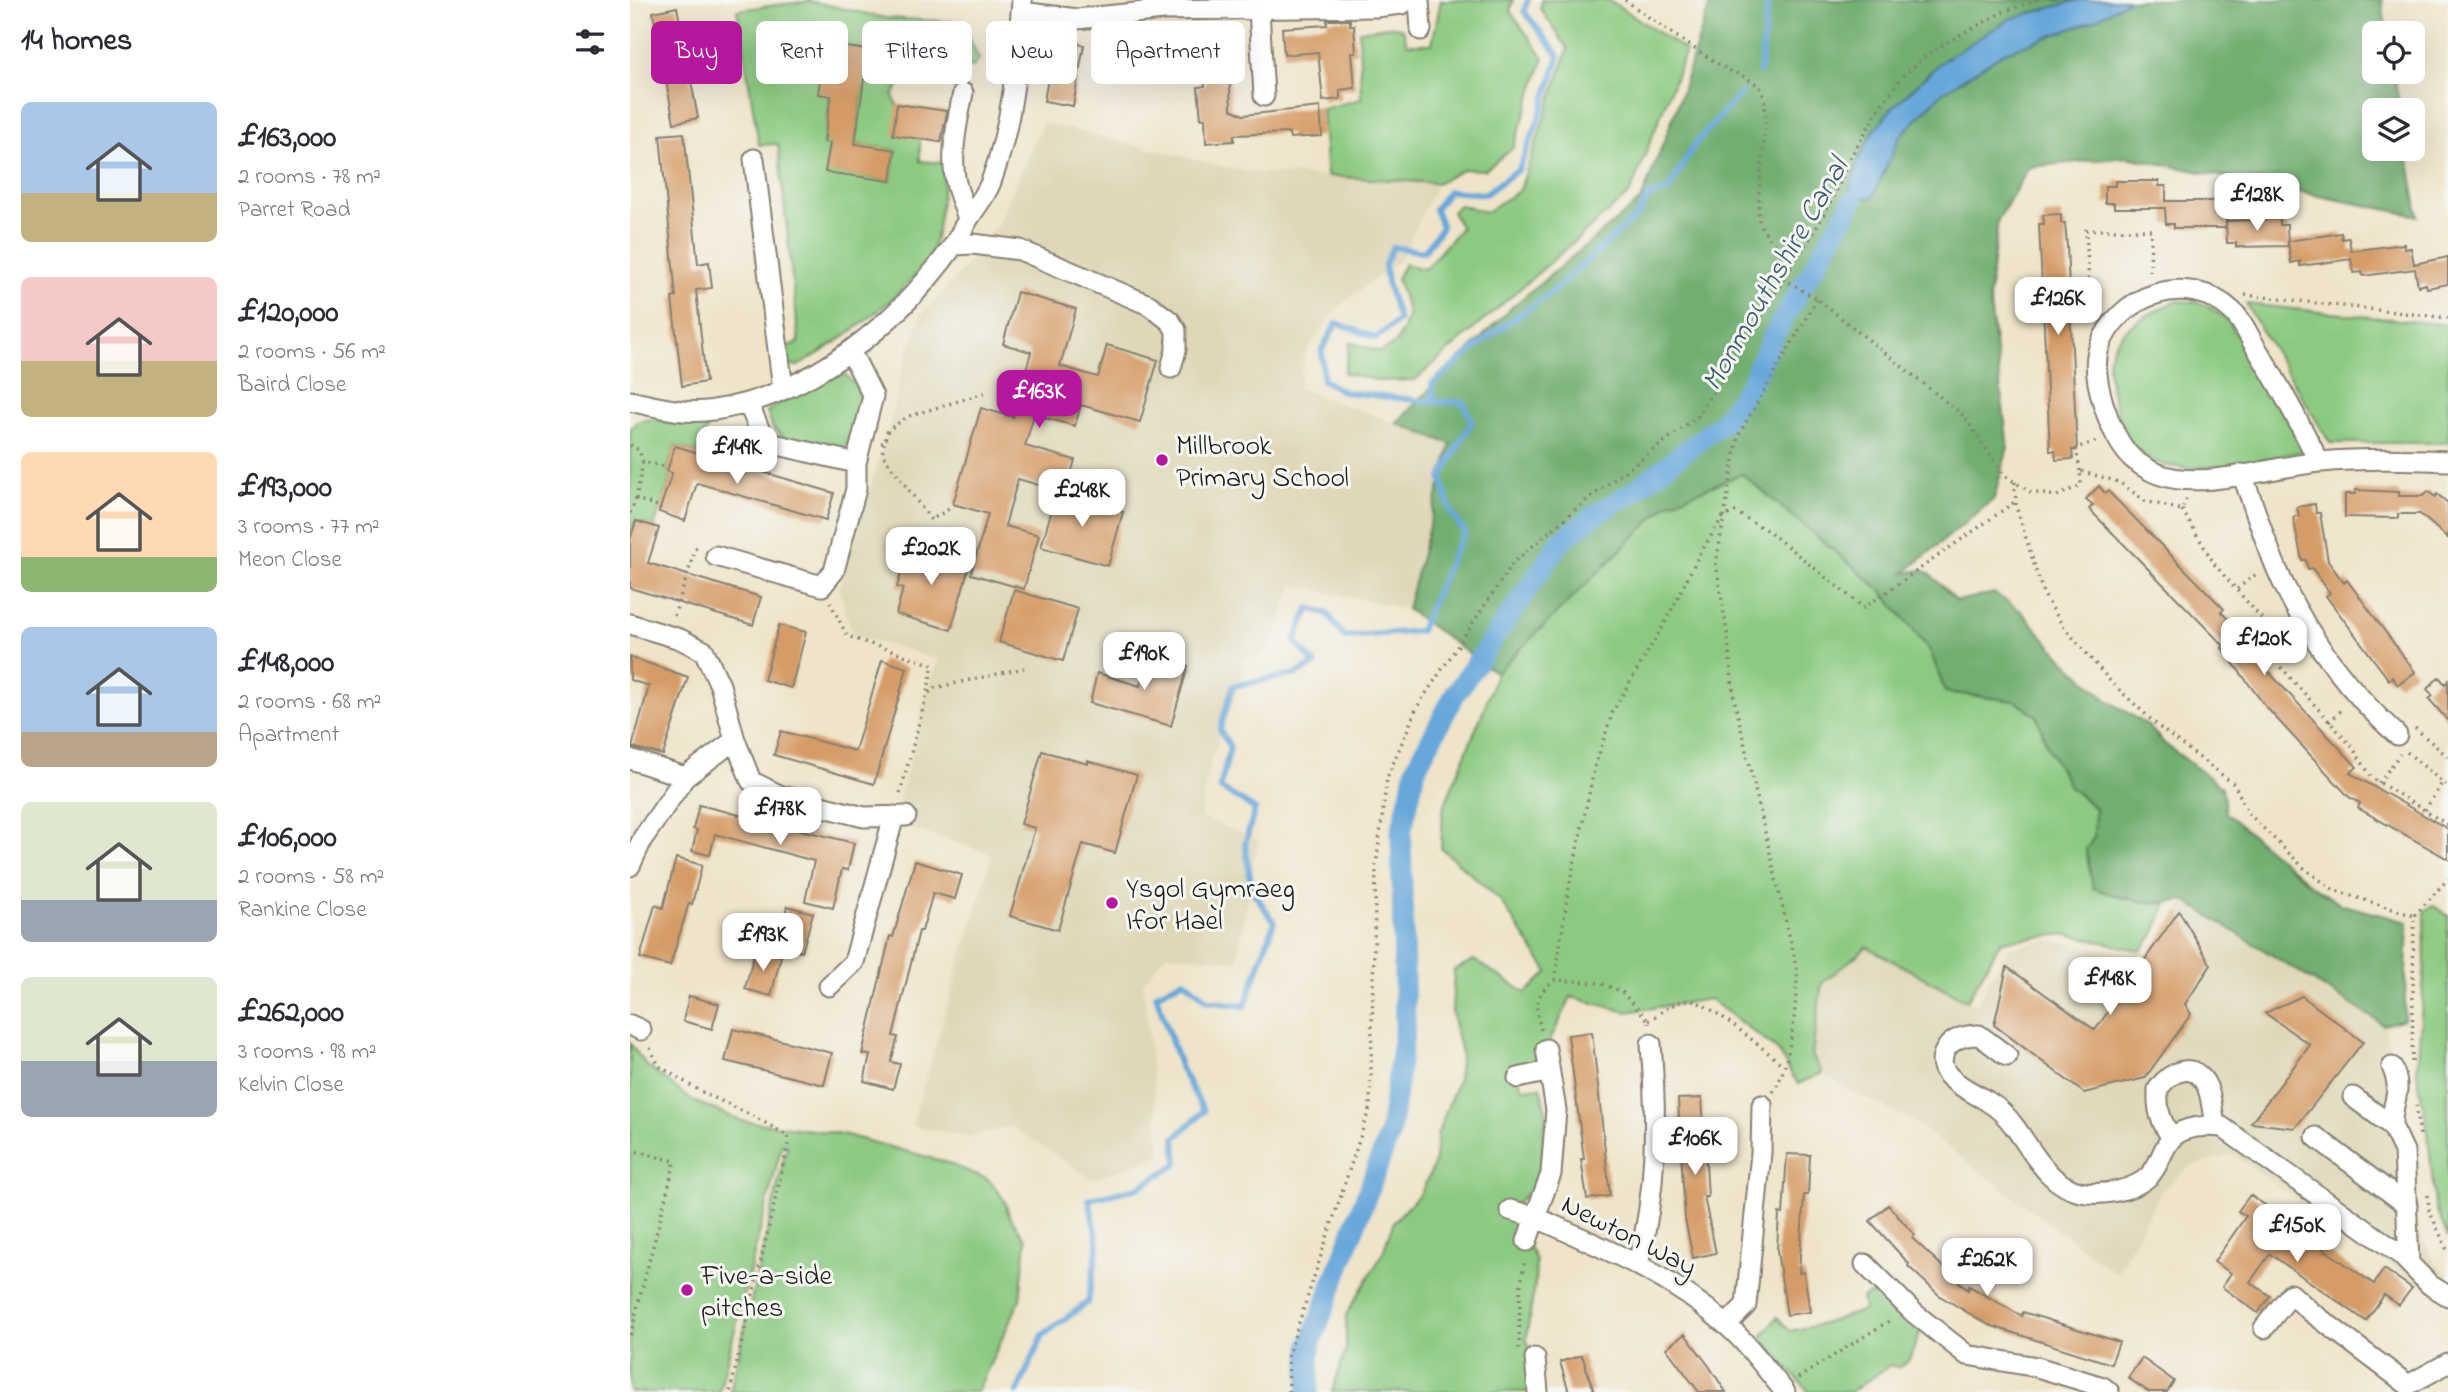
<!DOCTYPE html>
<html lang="en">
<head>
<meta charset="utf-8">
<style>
	:root { --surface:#fff; --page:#f2f2f3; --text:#2b2b33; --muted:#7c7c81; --accent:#b5179e }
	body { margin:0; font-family:"Indie Flower",sans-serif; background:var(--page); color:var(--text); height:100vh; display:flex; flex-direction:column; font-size:26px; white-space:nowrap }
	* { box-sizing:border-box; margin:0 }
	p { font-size:23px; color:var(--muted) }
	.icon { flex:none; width:38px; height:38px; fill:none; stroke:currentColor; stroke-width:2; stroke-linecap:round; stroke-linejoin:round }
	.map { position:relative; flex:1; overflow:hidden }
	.details { display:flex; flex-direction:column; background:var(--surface); width:630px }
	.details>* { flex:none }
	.hud { position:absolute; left:21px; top:21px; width:665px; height:63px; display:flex; gap:14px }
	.fabs { position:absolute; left:1732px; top:21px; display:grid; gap:14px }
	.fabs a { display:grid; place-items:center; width:63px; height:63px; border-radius:10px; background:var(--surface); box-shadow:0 7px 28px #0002; font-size:35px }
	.price { position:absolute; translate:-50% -60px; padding:0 16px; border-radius:14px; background:#fff; color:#222; font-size:23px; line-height:46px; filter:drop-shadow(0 2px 4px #0008) }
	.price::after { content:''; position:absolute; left:50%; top:42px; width:21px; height:16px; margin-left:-10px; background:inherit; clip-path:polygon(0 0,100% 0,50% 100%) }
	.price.current { background:var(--accent); color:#fff }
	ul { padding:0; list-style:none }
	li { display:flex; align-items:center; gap:21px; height:175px; padding:0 21px }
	li span { display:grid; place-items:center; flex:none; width:196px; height:140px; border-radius:10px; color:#555 }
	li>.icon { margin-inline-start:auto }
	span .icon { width:84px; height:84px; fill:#fffc; stroke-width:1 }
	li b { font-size:30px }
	h2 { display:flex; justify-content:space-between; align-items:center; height:84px; padding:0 21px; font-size:30px }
	.tag { padding:0 24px; border-radius:10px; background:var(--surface); box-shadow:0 7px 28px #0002; font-size:24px; line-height:63px }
	.tag.current { background:var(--accent); color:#fff }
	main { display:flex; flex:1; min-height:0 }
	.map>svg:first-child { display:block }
	.built { fill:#dfd7b7 }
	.green { fill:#8cca81; stroke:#54734e; stroke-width:2 }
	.forest { fill:#71ae6f; stroke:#466546; stroke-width:2 }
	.water { fill:#67a7da; stroke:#42627b; stroke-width:2 }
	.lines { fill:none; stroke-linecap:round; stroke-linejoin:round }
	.stream { stroke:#67a7da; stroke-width:6 }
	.canal { stroke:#67a7da; stroke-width:21 }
	.building { fill:#d69c68 }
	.minor-casing { stroke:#868072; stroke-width:23 }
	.path { stroke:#868072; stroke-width:3.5; stroke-dasharray:2 5; stroke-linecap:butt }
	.minor { stroke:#fff; stroke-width:19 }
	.poi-dot { fill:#b5179e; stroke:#f6f6f2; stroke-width:2.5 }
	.labels { text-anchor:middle; stroke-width:6; stroke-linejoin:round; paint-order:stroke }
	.poi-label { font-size:28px; fill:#1c1c1c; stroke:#f6f6f2; text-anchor:start }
	.street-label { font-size:28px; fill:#1c1c1c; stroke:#f6f6f2 }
	.water-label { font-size:30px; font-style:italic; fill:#3e5b71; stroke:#f6f6f2 }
</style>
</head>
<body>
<main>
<section class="details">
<h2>14 homes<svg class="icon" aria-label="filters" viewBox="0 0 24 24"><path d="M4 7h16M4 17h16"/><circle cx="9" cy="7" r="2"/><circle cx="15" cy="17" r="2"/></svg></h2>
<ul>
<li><span style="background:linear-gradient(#a9c7e8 65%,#c2b280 0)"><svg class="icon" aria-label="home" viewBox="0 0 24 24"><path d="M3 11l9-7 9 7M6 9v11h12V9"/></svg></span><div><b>£163,000</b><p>2 rooms · 78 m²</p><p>Parret Road</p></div></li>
<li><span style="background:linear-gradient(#f6c9c9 60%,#c2b280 0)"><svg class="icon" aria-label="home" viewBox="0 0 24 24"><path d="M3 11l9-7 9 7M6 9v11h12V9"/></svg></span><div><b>£120,000</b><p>2 rooms · 56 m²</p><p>Baird Close</p></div></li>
<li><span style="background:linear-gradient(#ffd9b3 75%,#8fb573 0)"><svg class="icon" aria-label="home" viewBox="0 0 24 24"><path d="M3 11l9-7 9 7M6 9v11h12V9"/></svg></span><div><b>£193,000</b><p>3 rooms · 77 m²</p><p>Meon Close</p></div></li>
<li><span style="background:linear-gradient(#a9c7e8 75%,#b9a48a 0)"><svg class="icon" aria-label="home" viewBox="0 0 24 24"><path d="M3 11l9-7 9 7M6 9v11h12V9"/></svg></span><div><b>£148,000</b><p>2 rooms · 68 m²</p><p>Apartment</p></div></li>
<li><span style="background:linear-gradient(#dfe7d0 70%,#9aa5b1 0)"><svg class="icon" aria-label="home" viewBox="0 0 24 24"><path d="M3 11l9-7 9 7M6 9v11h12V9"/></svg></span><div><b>£106,000</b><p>2 rooms · 58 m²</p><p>Rankine Close</p></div></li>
<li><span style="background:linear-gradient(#dfe7d0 60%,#9aa5b1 0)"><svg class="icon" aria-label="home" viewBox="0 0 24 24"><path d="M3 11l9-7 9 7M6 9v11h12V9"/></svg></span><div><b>£262,000</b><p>3 rooms · 98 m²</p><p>Kelvin Close</p></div></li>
</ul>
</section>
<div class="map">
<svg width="1818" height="1392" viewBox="0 0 1818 1392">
	<rect width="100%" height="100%" fill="#f6f6f2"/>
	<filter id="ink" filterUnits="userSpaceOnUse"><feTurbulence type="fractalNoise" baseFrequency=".0143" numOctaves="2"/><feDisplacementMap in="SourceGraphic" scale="14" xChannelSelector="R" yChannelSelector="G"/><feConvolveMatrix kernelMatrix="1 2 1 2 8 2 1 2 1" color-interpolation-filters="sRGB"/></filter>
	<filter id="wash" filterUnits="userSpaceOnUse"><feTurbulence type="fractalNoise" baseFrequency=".00686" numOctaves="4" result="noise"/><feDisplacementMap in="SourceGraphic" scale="28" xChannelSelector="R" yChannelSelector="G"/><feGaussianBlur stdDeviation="1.57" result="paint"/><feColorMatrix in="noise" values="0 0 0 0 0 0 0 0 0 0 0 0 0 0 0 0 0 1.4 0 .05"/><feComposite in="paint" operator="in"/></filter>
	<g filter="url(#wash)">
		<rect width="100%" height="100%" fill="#efe4c9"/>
		<path class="built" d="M413,123L617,172L807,183L771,259L707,308L675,354L668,388L821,443L777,609L663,585L640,651L615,661L579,768L571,817L628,840L607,961L536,954L513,983L531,1155L462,1179L381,1126L339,1137L282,1126L362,854L263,823L297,694L309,660L222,634L209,587L258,430L274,362L291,316L334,269L368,223Z
			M1554,900L1754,1025L1761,1052L1773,1069L1776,1099L1771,1123L1784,1154L1786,1223L1804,1261L1818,1275V1304L1603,1155L1560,1166L1531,1191L1487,1274L1281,1120L1220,1091L1192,1073L1182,1055L1192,983L1237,946L1346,1005L1377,948L1419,940L1484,950L1514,961L1549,912Z"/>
		<path class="green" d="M811,0H883L880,11L914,58L883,148L855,170L834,169L807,183L697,176L692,109L731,99L729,31L761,26L773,29L777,44H802Z
			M912,0H979L1056,51L1000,193L785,380L750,381L714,373L720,342L750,352L767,342L779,315L767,278L775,264L795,269L831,228L822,212L829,205L856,212L890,190L938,49L910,8Z
			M180,1L255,18L332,22L349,59L343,67L332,65L335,46L284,39L281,56L203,45L200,69L193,68L201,96L194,142L200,143L196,171L261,181L265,150L225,144L233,87L229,76L270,82L263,96L267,105L290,132V161L315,163C312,185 311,223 304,244C291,287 206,344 168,366L157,364V346L169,343L148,144L129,145L107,10Z
			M1547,301C1573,301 1581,306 1599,322L1675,451C1635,458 1559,480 1522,460C1515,456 1502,446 1498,439C1490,426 1474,371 1479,357C1488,327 1521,312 1547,301Z
			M1616,304L1818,325V443H1700Z
			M203,373L215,374C221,381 232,392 233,403C234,418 225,440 213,448L155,439L143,428L137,411Z
			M25,419L43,424L80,421L68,453L45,446L37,471L42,473L24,527L6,521L0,539V429L9,421Z
			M1112,473L1252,591L1301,652L1315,692L1385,701L1407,716L1417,746L1440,787L1465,808L1464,837L1489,897L1537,904L1523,936L1511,951L1437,934L1371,941L1337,1001L1237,947L1192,983L1182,1055L1192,1073L1168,1084L1146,1049L1080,999L997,1012L941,997L916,1049L888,1078L893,1089L910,1087L916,1111L912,1155L905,1186L880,1210L906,1260L905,1284L896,1339L905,1358L908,1392H702L716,1349V1315L752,1255L764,1221L791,1193L804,1165L808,1133L828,1079L831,1054L822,1013L824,970L844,960L896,993L918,972L870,900L811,848L813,809L854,709L866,673L1037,504Z
			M1803,905L1818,916V1238L1805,1206L1797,1124L1787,1074L1795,962L1794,912Z
			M0,1043L16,1065L63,1101L112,1121L212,1134L312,1161L358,1179L375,1201L379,1215L396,1240L390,1300L347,1392H100L157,1145L152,1144L89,1392H0Z
			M1245,1293L1255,1297L1292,1328L1279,1360L1269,1368L1260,1365L1221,1392H1179L1131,1338L1147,1317L1160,1331L1193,1324L1234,1310L1232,1298Z"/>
		<path class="forest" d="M1081,0H1752L1757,33H1745V72H1764L1770,110H1745V149H1777L1788,216L1497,157L1399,167L1368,220L1359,296L1378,447L1364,499L1274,573L1291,570L1299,573L1327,601L1364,593L1391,611L1429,655L1476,699L1517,725L1535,744L1592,787L1596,813L1677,882L1710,904L1778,922L1774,1019L1754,1025L1554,900C1524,908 1492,898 1463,888L1456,850L1464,837L1465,808L1440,787L1417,746L1407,716L1385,701L1315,692L1301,652L1252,591L1112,474L1037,504L866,673L777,609L821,444L766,423L883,306L1011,200L1047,107Z"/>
		<path class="water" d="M1448,0H1499L1463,21L1375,52L1312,93L1270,136L1243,197L1231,198L1209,224L1228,161L1242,133L1261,109L1311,62L1380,19Z"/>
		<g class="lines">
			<path class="stream" d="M1130,72L1138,0
				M803,402L714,392L693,380L692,349L707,323L746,338L769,320L757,283L755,264L763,247L794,252L812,227L805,209L819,191L855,194L889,169L909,119L929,56L894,11L898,0
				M387,1392L413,1335L458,1302L468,1245L459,1199L508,1188L547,1164L545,1138L574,1111L551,1069L526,995L554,980L578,1001L615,1006L644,922L622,890L615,844L625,809L590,788L600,747L590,730L603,686L666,674L685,664L665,641L679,608L698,614L714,637L790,631L824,551L835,533L820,510L811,478L842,421L833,402H803L802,384L861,335L921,293L1009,214L1019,195L1038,191L1065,144L1112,92"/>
			<path class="canal" d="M678,1392L680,1345L760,1133L775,1026L771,833L786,768L825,694L931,541L966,514L1004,491L1093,422L1122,381L1142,338L1223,201"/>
		</g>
		<g id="blocks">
			<path class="building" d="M47,7L68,118L44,123L23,12Z
				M697,20H720V25H724L726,53H722L725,88L710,90V99L693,101L688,52L654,55L652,28L697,25Z
				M600,26L602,66H599L601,109L613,115L690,107L692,136L660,138L659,133L604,135V141L576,143L575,118L571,119L568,87L575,86L572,28Z
				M284,39L335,46L332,65L281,57Z
				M425,40L454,45L443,106L414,101Z
				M203,45L238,50L225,144L265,150L261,181L195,172L200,143L194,142L201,96L188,94L192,67L200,69Z
				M492,45L525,46L524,75L492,74Z
				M267,104L317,111L311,142L263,135Z
				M54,133L68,264L79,262L82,288L66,290L76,382L52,386L42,298L46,297L30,135Z
				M1485,181H1529V186H1536V201H1589V207H1596V228H1544V224H1536L1535,208H1484V203H1475V186H1485Z
				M1431,214V223H1435L1437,246L1447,450H1442L1443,459L1426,460L1425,451H1420L1419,430L1409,224H1414L1413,215Z
				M1650,219V225H1657L1658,246L1606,247V243H1597L1596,221Z
				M1711,233L1712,239L1719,238L1721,251L1774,244V249L1781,248L1784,264L1818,257V284L1797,288L1796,284L1788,286L1785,269L1733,276L1732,272L1724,273L1721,259L1670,266V261L1661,263L1658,241Z
				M387,292L446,309L430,366L468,377L477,345L528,360L510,422L451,405L445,426L404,415L395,446L445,460L436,493L388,479L375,526L409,535L394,589L341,574L358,514L323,504L351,408L383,417L401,352L373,344Z
				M45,446L204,493L196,520L67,483L55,521L29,512L42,473L37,471Z
				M1469,486L1475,493L1478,491L1594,609L1591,612L1617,638L1640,667L1637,670L1727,767L1720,773L1818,829V859L1728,808L1730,803L1719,797L1636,707L1592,648L1594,646L1459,509L1463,505L1456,499Z
				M1725,490L1769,492V496H1793L1798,491L1805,497L1807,494L1818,503V538L1790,514H1768V518L1715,517V494H1725Z
				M427,492L493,512L478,566L411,547Z
				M1685,504L1686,513H1690L1698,561L1714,583L1717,580L1785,672L1768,685L1762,677L1759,680L1696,596L1700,593L1682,568L1678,569L1676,560H1672L1663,517L1669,516L1667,507Z
				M6,521L29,528L18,563L131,597L123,625L0,588V539Z
				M286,547L340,563L321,630L266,614L273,588L267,587L277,552L284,553Z
				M384,590L448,609L433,661L369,642Z
				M149,625L176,632L161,688L134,680Z
				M520,655L558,666L541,726L460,703L467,673L510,686Z
				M0,657L58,677L33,755L2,747L19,686L0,680Z
				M252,660L277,668L244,784L144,755L151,731L225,751Z
				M1809,677L1815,684L1818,681V721L1799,699L1803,696L1797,689Z
				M412,751L458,764V761L507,775L485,853L453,844L428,930L380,916L405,828L391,824Z
				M69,805L224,843L218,870L212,869L203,908L175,901L184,861L85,834L80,855L62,851L67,830L63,829Z
				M46,858L72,865L62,904L59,903L40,966L10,958L25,905L33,908Z
				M285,861L332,875L325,899L303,893L292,931H289L263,1036L268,1037L261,1062L270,1064L263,1089L234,1081L240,1055L232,1054L260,936L263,937Z
				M157,906L183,913L172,952L147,946Z
				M1549,911L1581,965L1555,1004L1561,1014L1515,1078L1454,1093L1364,1025L1377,967L1465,1030Z
				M125,950L151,956L141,996L115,989Z
				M59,996L89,1004L82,1029L53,1021Z
				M1672,996L1733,1042L1665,1128L1621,1123L1680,1045L1635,1013Z
				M103,1029L202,1053L194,1085L95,1061Z
				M962,1032L980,1196L957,1199L951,1159H954L938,1035Z
				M1072,1098L1078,1197H1074L1086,1253L1063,1258L1055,1219L1048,1099Z
				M1157,1154L1180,1155L1178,1195H1174L1169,1273L1174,1272L1180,1312L1157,1315L1147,1251L1149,1213L1153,1214Z
				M1620,1195L1654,1218L1652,1220L1744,1284L1754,1269L1782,1288L1769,1305L1754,1295L1736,1321L1640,1254L1620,1282L1640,1296L1628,1313L1592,1287L1601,1273L1584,1262L1616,1216L1608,1211Z
				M1258,1205L1285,1235L1282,1238L1338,1290L1339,1286L1392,1316L1393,1312L1489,1342L1481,1364L1359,1325L1310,1296L1278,1266L1279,1264L1240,1221Z
				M1055,1334L1079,1366L1096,1392H1069L1036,1348Z
				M952,1355L964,1392H939L930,1362Z
				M1512,1358L1544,1381L1537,1392H1519L1498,1378Z"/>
		</g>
	</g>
	<g filter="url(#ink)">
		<use href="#blocks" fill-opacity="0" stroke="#868072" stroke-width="2"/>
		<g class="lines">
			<g class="minor-casing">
				<path id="minor" d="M789,0L791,30
					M629,10L634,96
					M391,12L447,19L534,10L746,7L772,4L777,0
					M333,93C327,123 319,157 327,187C330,198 335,208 338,219
					M124,159L153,389
					M324,245L343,244L390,250L519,305L540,321L546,330V350L541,368
					M0,401C27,407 56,415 84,410C180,396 268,323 323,246C329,238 333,227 339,218C346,207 356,195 361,182C383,121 387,64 392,0
					M118,403L135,442L226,463
					M1689,462C1669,422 1649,384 1625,346C1618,335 1612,319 1602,311C1558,270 1488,294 1469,348C1459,375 1481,438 1501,457C1507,463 1520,471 1528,474C1572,491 1644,466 1691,462C1733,458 1776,459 1818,461
					M1612,474C1626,511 1637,550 1654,585C1682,643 1720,692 1767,735
					M86,556L192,586L204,571L226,489V463L243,396L221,352
					M0,624L50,639L74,651L90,685L105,740L121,781L151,796L234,817L276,816
					M0,759L55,777
					M0,866L13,838L55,777L105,740
					M199,986L224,962L264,816
					M0,1025L11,1030
					M916,1049L926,1110L921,1174L905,1217C971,1247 1039,1274 1094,1323C1117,1342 1136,1369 1155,1392
					M1377,1056L1349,1035C1337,1035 1323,1038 1316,1049C1300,1076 1340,1090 1357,1101C1367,1107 1377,1116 1384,1126C1402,1150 1418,1185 1450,1192C1471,1196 1505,1191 1520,1175C1530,1165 1532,1148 1542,1138C1554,1126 1577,1125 1592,1127L1771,1255L1800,1285L1818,1296
					M888,1078L919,1071
					M1723,1097L1762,1126L1774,1151L1779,1263
					M1762,1126C1761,1100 1774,1093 1762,1067
					M1686,1137L1777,1205
					M1542,1138C1530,1121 1527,1110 1528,1089C1544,1067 1569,1061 1579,1092C1582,1103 1583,1115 1585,1126
					M880,1210L905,1217L897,1241
					M1008,1264C1027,1191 1027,1119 1021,1044
					M1235,1264L1284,1313L1337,1355L1407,1367L1473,1387L1479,1392
					M1097,1324L1116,1305L1131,1153L1132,1105
					M1634,1328L1661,1294L1680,1311L1778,1385L1818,1363
					M905,1358L908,1392"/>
			</g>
			<path class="path" d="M995,0C1027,24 1060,46 1093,67C1105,74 1120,77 1130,88C1144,103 1125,192 1129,220C1132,232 1154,257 1162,269
				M1153,279L1187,299L1334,416L1374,475L1400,492L1427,496L1451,485L1450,471L1489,482L1515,501L1552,510L1557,498
				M1615,295L1818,318
				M1461,321L1456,230H1521L1520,276
				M251,443H254L258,430L279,416L358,392
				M254,443L252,454L301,520L319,509
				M0,445L9,450L13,462
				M1450,471L1446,448L1467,441
				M1385,482L1386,506L1413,593L1433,626L1481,682L1529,727L1604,784L1619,814L1675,869L1704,890L1784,916
				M6,499L13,462L38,467
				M1552,510L1585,565L1640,628L1641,645L1649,665L1723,748L1742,778L1818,825
				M0,513L6,499L31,507
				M1607,589L1629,572
				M200,602L217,636L303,665L297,694L269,797
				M44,616L66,548L68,549
				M299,693L304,688L394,668
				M1699,722L1714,708
				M1785,728L1818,757
				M1777,752L1818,787
				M1749,783L1770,754
				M1795,810L1812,783
				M925,980L938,892L965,766L983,711L1037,619L1069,555L1093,517L1105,512L1138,531L1234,608L1386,501
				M1019,1021C1032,1012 1047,998 1063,1001C1081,1004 1137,1052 1153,1065
				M911,1030C905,1004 903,997 925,980L970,983L992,992L1019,1021V1024
				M20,1048L29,1066L70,1091L125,1117L158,1136V1145L100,1392
				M1782,1062L1784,916L1818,879
				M1143,1092C1162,1064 1167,1001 1167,969L1104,699L1097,632L1086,564L1108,436L1187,299
				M1786,1105L1790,1135
				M0,1150L45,1161L0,1336
				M1798,1195L1799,1210L1818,1252
				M889,1349L890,1290L895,1259
				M1168,1378L1262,1319
				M659,1392L658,1356L740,1107L746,866L757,778L787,707L883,563L958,499L1067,417L1124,330L1153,279L1183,234L1205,194L1220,158L1252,104L1271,78L1298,54L1330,35L1373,12L1408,0"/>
			<use href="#minor" class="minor"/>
		</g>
	</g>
	<g class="poi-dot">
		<circle cx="532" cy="460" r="7"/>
		<circle cx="482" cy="903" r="7"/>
		<circle cx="57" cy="1290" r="7"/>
	</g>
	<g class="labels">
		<g class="poi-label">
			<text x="546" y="454">Millbrook<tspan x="546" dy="32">Primary School</tspan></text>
			<text x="496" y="897">Ysgol Gymraeg<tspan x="496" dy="32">Ifor Hael</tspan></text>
			<text x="71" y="1284">Five-a-side<tspan x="71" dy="32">pitches</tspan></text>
		</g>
		<g class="street-label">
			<text transform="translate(1000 1234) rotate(27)" y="10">Newton Way</text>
		</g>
		<g class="water-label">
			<text transform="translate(1144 274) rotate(-60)" y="10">Monmouthshire Canal</text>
		</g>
	</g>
</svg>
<div class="fabs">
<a><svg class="icon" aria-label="locate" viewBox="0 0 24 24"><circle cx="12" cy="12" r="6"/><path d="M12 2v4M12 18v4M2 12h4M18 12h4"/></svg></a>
<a><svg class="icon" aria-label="layers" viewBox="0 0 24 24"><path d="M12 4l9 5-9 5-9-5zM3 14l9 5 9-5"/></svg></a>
</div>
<b class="price" style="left:1627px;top:233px">£128K</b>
<b class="price" style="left:1428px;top:337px">£126K</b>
<b class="price current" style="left:409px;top:430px">£163K</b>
<b class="price" style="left:107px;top:486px">£149K</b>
<b class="price" style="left:452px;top:529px">£248K</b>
<b class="price" style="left:301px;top:587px">£202K</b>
<b class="price" style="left:1634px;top:677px">£120K</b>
<b class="price" style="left:514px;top:692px">£190K</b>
<b class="price" style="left:150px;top:847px">£178K</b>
<b class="price" style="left:133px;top:973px">£193K</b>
<b class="price" style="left:1480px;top:1017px">£148K</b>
<b class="price" style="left:1065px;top:1177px">£106K</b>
<b class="price" style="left:1667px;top:1264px">£150K</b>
<b class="price" style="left:1357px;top:1298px">£262K</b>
<div class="hud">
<a class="tag current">Buy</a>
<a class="tag">Rent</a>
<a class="tag">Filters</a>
<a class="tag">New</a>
<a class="tag">Apartment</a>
</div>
</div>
</main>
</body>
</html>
